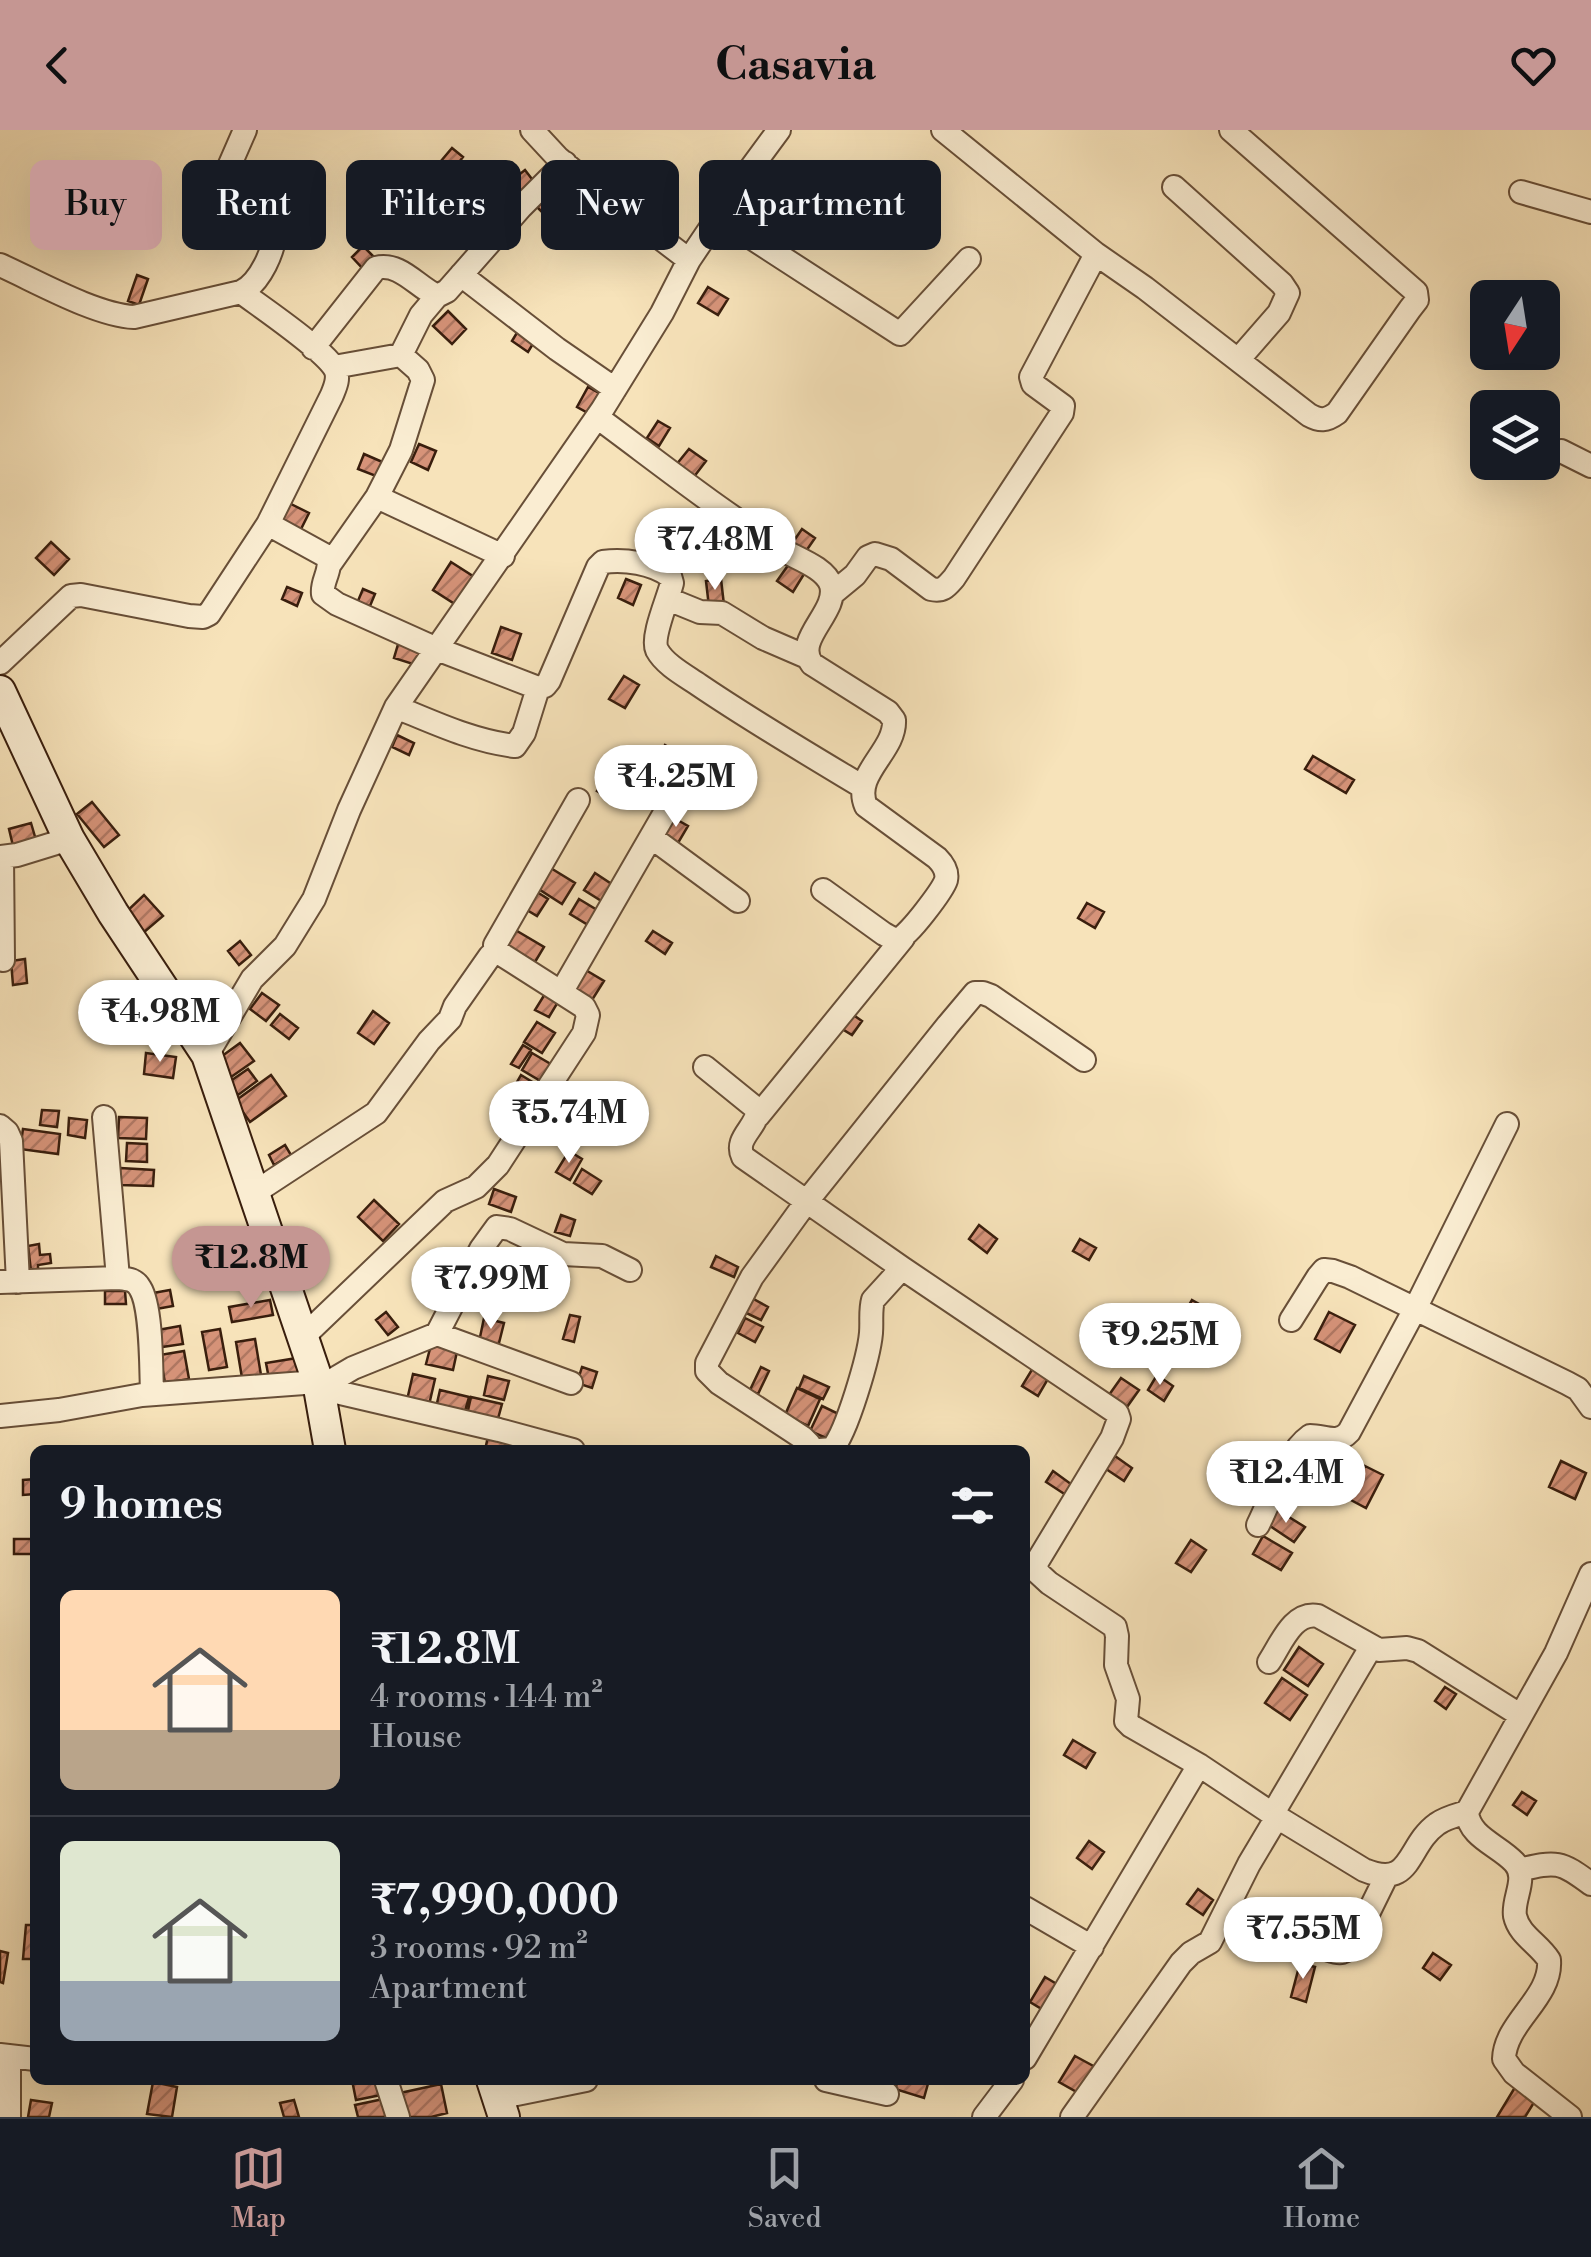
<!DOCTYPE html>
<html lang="en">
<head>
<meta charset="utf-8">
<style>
	:root { --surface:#171b24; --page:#20242c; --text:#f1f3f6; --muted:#9ea1a6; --line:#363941; --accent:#c59692 }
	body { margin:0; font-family:"Libre Bodoni",serif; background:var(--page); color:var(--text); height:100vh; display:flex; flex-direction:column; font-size:38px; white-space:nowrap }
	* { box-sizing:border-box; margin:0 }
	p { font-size:32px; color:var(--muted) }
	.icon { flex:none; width:55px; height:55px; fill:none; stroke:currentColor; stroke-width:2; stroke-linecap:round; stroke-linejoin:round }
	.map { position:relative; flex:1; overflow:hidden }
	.drawer { position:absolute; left:30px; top:1315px; width:1000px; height:640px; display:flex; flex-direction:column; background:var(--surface); border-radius:15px; box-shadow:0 10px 40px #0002 }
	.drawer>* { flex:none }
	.guide { position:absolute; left:30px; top:30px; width:1000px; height:90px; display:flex; gap:20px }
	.needle { width:65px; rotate:192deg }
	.controls { position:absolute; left:1470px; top:150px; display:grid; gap:20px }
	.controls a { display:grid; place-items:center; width:90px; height:90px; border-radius:15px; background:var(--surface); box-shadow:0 10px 40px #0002; font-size:50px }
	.price { position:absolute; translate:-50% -85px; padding:0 22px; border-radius:35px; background:#fff; color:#222; font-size:32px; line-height:65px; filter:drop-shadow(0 2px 5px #0008) }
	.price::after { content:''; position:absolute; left:50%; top:60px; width:30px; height:22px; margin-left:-15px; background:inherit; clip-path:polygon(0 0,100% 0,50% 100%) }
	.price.current { background:var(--accent); color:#111 }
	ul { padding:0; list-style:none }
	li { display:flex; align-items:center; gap:30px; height:250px; padding:0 30px }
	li+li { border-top:2px solid var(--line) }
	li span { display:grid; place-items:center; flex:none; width:280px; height:200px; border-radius:15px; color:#555 }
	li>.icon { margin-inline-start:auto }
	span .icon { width:120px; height:120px; fill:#fffc; stroke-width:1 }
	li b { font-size:42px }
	h2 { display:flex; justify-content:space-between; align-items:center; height:120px; padding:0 30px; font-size:42px }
	.pill { padding:0 35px; border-radius:15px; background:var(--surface); box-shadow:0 10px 40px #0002; font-size:35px; line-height:90px }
	.pill.current { background:var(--accent); color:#111 }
	header { display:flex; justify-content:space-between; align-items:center; height:130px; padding:0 30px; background:var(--accent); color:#111; font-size:45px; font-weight:800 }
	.menu { display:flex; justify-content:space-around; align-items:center; height:140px; border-top:2px solid var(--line); background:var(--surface); font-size:28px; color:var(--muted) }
	.menu a { display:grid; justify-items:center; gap:5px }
	.menu .current { color:var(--accent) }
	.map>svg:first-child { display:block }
	.building { fill:url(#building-hatch); stroke:#391e0d; stroke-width:2.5 }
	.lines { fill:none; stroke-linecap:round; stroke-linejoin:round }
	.street-casing { stroke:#684f38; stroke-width:26 }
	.secondary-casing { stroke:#391e0d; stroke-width:34 }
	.street { stroke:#faedd2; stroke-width:22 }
	.secondary { stroke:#faedd2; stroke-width:30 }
</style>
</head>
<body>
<header><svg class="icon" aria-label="back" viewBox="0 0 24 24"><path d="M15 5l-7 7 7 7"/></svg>Casavia<svg class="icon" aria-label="heart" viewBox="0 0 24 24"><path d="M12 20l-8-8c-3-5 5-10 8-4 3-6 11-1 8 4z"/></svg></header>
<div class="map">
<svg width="1591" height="1987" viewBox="0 0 1591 1987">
	<defs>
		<pattern id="building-hatch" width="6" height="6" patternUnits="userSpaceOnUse" patternTransform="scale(2.5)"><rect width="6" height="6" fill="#d69379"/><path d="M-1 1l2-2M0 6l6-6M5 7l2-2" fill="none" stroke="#af7762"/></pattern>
	</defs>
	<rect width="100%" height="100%" fill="#f7e3ba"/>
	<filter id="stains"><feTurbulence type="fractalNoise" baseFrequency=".002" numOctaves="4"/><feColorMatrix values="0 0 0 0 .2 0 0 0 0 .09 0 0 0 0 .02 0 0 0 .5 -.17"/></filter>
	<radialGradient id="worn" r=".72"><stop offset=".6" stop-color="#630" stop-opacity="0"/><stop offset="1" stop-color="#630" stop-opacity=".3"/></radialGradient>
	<path class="building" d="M452,18L463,27L453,40L441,31Z
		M237,31L254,35L250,51L233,47Z
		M525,40L535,53L521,64L511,51Z
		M826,52L836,59L823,77L813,70Z
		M251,58L272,65L267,81L246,75Z
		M549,66L559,77L547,87L537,77Z
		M457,69L470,85L455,99L441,83Z
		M363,116L376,129L364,140L352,127Z
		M137,145L148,149L139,175L128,171Z
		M708,157L728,169L718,185L698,173Z
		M448,181L466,199L452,214L433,196Z
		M518,201L534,212L528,222L512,211Z
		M588,257L599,263L588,283L577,277Z
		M658,291L670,298L659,316L647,308Z
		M419,314L436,321L428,340L411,332Z
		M689,319L706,331L693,348L676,335Z
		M364,324L387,334L381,348L358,339Z
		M287,372L309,383L300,401L279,391Z
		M802,399L815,408L804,424L791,415Z
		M51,412L69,429L54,445L36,428Z
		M451,432L479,450L461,478L433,460Z
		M789,434L804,444L793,462L777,451Z
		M626,449L641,455L633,475L618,468Z
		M721,449L724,475L709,477L706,451Z
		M287,457L302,463L297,476L282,469Z
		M363,459L375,464L367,483L355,478Z
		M501,497L521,504L512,530L492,523Z
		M399,511L421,517L416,535L394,528Z
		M624,546L639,555L625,578L609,569Z
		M397,605L414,613L409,625L392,617Z
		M665,615L680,624L672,638L657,629Z
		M1313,626L1354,650L1346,663L1305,639Z
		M615,632L637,645L620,674L597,661Z
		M92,672L119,705L104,717L77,684Z
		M674,688L688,696L678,713L664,704Z
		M31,693L36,710L13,716L9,699Z
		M549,737L575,753L562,774L537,758Z
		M595,743L613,755L603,772L584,760Z
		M537,762L548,769L537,786L527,780Z
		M144,765L163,786L143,803L125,783Z
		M579,769L602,783L593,798L570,784Z
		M1087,773L1104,782L1095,798L1078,788Z
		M512,798L544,817L535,832L503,813Z
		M653,801L672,813L665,824L646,811Z
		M240,811L251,825L239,835L228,821Z
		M25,829L27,853L13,855L11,831Z
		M584,839L604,851L592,870L572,858Z
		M548,859L561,867L549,887L535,880Z
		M262,863L279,875L266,891L250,879Z
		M373,881L389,893L374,914L358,903Z
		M849,882L862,891L852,905L839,897Z
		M280,884L298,898L289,909L271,895Z
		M537,892L555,903L542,923L524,912Z
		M240,913L254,931L231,947L218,929Z
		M523,915L531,920L519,938L511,934Z
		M146,923L176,927L173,948L144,944Z
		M532,923L554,936L544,953L522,940Z
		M248,939L257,951L238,965L229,952Z
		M271,945L286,966L250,992L235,971Z
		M521,945L542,958L534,971L513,959Z
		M507,975L524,985L518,996L501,985Z
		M42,980L59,981L57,997L40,995Z
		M119,987L147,988L146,1009L118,1008Z
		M69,988L87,990L85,1008L68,1005Z
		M23,999L60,1004L58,1024L20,1019Z
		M127,1013L147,1014V1032L126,1031Z
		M285,1015L291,1025L274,1035L269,1025Z
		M569,1021L582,1029L570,1050L556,1042Z
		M120,1038L154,1040L153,1056L120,1055Z
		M582,1039L601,1051L592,1064L574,1053Z
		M494,1059L516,1067L511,1082L489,1074Z
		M374,1070L399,1094L383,1111L358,1087Z
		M561,1085L575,1090L570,1106L555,1102Z
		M979,1095L997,1109L987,1123L969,1109Z
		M246,1102L250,1123L226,1128L222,1106Z
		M1080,1109L1096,1118L1089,1130L1073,1121Z
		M39,1114L40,1125L50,1124L51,1133L38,1135V1140L31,1141L28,1116Z
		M716,1126L738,1137L734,1147L711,1137Z
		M170,1160L173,1176L156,1179L153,1163Z
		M105,1161H125L126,1174H105Z
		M750,1167L768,1177L761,1190L742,1181Z
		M270,1170L273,1185L232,1192L229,1177Z
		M1192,1170L1208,1179L1199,1195L1183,1185Z
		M386,1182L398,1197L388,1205L376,1190Z
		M1329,1182L1355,1195L1340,1222L1315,1209Z
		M570,1185L580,1187L574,1212L563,1209Z
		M484,1188L504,1193L498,1217L479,1212Z
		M745,1188L763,1197L755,1212L738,1203Z
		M180,1196L183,1214L155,1218L152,1201Z
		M220,1199L227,1237L209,1240L202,1202Z
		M255,1209L261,1245L242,1248L236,1212Z
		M432,1211L458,1217L453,1240L426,1234Z
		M184,1221L189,1249L165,1253L160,1225Z
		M297,1228L301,1249L270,1254L266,1233Z
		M1036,1233L1052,1242L1038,1266L1022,1256Z
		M582,1237L597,1242L592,1258L577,1253Z
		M761,1237L769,1241L758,1264L750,1260Z
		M413,1244L435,1249L429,1275L407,1270Z
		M1157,1245L1173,1256L1164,1271L1148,1260Z
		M488,1246L509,1251L504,1270L484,1265Z
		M804,1246L829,1257L823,1269L799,1258Z
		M1121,1248L1139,1260L1127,1277L1109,1265Z
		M797,1258L820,1269L808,1296L785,1285Z
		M440,1260L469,1267L463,1288L435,1282Z
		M471,1267L502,1274L496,1296L466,1289Z
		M822,1276L845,1287L833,1311L810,1301Z
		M489,1302L515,1308L512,1320H485Z
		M1115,1326L1132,1338L1124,1351L1106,1339Z
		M1561,1331L1586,1343L1575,1369L1549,1357Z
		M1365,1336L1383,1345L1366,1378L1349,1369Z
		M1053,1341L1075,1357L1069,1367L1046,1352Z
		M35,1349V1364L23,1365V1350Z
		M1276,1379L1305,1397L1294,1412L1267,1394Z
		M1263,1406L1292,1423L1281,1440L1253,1424Z
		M14,1409H33V1424H14Z
		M1191,1410L1206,1420L1191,1442L1176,1433Z
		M1299,1517L1323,1534L1308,1556L1284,1540Z
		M1282,1548L1307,1565L1290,1590L1265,1573Z
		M1445,1557L1456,1564L1446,1579L1435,1571Z
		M1073,1610L1095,1623L1086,1638L1064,1625Z
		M1522,1662L1536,1671L1527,1685L1513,1675Z
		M1089,1711L1104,1722L1092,1739L1077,1728Z
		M1198,1759L1213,1770L1203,1785L1187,1774Z
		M26,1795H35V1829H23Z
		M0,1821L8,1823L3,1853L0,1852Z
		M1433,1823L1451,1835L1440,1850L1423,1838Z
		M1300,1833L1315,1837L1306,1872L1291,1867Z
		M1045,1847L1065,1859L1050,1884L1030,1872Z
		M1075,1926L1097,1938L1082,1965L1059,1952Z
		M352,1950H383L386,1964L356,1970Z
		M898,1950H929L924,1968L895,1959Z
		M153,1952L177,1957L172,1987L147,1984Z
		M441,1954L447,1983L431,1987H406L400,1963Z
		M1517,1954L1538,1966L1525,1987H1497Z
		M388,1968L392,1987H358L355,1975Z
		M31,1970L52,1973L49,1987H28Z
		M294,1970L299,1987H284L280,1973Z"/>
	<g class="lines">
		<g class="street-casing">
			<path id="street" d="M532,0L558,28L592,56L689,130
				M943,0L1096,124L1145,158L1309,285C1320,291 1326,291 1337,283L1410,179L1417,170L1416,162L1231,0
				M1174,57L1282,154L1288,163L1279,183L1238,230
				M1521,62L1591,82
				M718,86L900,204L969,129
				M0,135C36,151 95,185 134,187L241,162C260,153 275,120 275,99L270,94C253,86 218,78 221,55L245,0
				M461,145L557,219L615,259
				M313,218L376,138C400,132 416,156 437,166L447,161L521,77L565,33
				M334,237L401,225L421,185L437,166
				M597,287C658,332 717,379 781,419C795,428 825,437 831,455C839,482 793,509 812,534L888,582L894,590C896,621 852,644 866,676L937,728C943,734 948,741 946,750C943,760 908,806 900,808C893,810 890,807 884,804L823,760
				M1561,321L1591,336
				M377,367L503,426
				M268,394L328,427C332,441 321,451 323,464L337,474L437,519L538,558L545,556L549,551L598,437L603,432C625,429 652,433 670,446L672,453C668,469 651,507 657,520C665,535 686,546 699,555C752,591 808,624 863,657
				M330,434L377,367L401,320L423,250L418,240L401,225
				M832,464L855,445L868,427L875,424L891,429L931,459C943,462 947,456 954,448L1062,283L1063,276L1033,254L1031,247L1096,124
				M668,469L700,482L722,483L763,508L807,527
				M0,533L71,466L81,465L189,486L203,487L209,484L268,394L332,265C335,257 339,250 336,241C328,222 261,177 241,162
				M396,577C435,593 473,611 515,616L524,603L538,558
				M651,707L738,771
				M0,727L17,725L69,709
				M2,727L3,830
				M562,861L670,674
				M207,925L252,849L285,816L314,769L349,680L396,577L602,280L662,183L689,130L751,38L779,0
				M705,937L758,980C756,999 734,1008 743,1027L902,1138L1117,1283L1119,1289L1112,1308L1037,1432L1036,1441L1049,1453L1115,1497L1117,1506L1116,1535L1128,1569L1126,1591L1131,1596L1199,1635L1277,1687L1364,1740C1413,1760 1406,1716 1437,1694C1445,1688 1457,1685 1467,1682
				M758,986L903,808
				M104,987L118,1148
				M0,996L7,1002L11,1011L18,1152
				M254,1063L376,983L429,911L450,889L455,876L490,826L497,821
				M0,1152L118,1148C127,1149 135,1149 140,1158C152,1177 151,1239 152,1264
				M1291,1190L1318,1147L1324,1140L1333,1141L1350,1147L1567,1253L1578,1259L1591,1277
				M437,1204L481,1119L497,1097L510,1099L563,1124L602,1126L630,1140
				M303,1207L445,1071L476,1057L498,1035L584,903L588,885L584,877L504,826L497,821L495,815L578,670
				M319,1258L353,1238L437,1204L571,1253
				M319,1258L499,1300L573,1320
				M0,1286L59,1280L142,1265L318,1252
				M811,1320L809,1314L803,1308L719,1253L707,1241V1233L752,1147L807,1071L948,895L975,863H983L991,866L1084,930
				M820,1320L832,1319C847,1302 869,1226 871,1203C872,1191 870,1181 873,1170L902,1138
				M1258,1395C1271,1369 1286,1323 1310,1306C1325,1306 1337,1315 1349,1302L1415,1179L1507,994
				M1269,1532C1281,1514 1293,1481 1318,1486L1379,1520L1407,1518L1418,1521L1520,1585
				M1519,1740C1557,1731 1560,1731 1591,1754
				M1025,1778L1092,1817
				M1274,1786C1287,1795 1328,1826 1342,1822C1348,1820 1351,1815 1355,1810L1386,1747
				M0,1925L35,1929
				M9,1926V1987
				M1025,1928L1199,1635
				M386,1950L398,1987
				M826,1950L887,1964
				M497,1968L586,1950
				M984,1987L1012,1950
				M1072,1987L1181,1833L1191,1823L1210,1812L1249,1734L1277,1687L1276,1678L1371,1517
				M1570,1987L1514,1943L1504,1929C1505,1892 1552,1868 1549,1830C1539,1814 1519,1805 1515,1786C1512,1768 1529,1748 1514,1732C1498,1715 1469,1707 1467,1682L1556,1523L1591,1444"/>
		</g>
		<g class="secondary-casing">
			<path id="secondary" d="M0,561L69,709L113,783L207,925L318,1252L330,1320
				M492,1950L504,1987"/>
		</g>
		<use href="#street" class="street"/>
		<use href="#secondary" class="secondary"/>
	</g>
	<rect width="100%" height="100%" filter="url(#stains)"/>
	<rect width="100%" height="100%" fill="url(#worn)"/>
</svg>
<div class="controls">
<a><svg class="needle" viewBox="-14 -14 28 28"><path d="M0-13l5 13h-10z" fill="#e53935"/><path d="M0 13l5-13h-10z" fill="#9ea1a6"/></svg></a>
<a><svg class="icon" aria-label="layers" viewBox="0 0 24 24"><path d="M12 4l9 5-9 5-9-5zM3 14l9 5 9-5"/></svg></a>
</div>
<b class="price" style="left:715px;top:463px">₹7.48M</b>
<b class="price" style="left:676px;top:700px">₹4.25M</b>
<b class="price" style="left:160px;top:935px">₹4.98M</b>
<b class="price" style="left:569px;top:1036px">₹5.74M</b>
<b class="price current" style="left:251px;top:1181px">₹12.8M</b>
<b class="price" style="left:491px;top:1202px">₹7.99M</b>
<b class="price" style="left:1160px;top:1258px">₹9.25M</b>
<b class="price" style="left:1286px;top:1396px">₹12.4M</b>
<b class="price" style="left:1303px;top:1852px">₹7.55M</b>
<div class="guide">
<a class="pill current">Buy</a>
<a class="pill">Rent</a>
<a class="pill">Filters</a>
<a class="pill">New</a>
<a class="pill">Apartment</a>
</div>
<section class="drawer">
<h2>9 homes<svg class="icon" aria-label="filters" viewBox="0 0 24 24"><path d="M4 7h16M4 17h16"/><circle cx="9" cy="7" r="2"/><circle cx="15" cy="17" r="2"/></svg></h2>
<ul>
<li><span style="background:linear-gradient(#ffd9b3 70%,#b9a48a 0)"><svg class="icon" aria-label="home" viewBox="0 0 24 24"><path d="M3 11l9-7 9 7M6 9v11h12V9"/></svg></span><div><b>₹12.8M</b><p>4 rooms · 144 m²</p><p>House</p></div></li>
<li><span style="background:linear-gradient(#dfe7d0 70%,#9aa5b1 0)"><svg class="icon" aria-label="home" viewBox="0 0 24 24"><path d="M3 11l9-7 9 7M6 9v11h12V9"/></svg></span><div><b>₹7,990,000</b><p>3 rooms · 92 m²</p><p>Apartment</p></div></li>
</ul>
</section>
</div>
<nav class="menu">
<a class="current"><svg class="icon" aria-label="map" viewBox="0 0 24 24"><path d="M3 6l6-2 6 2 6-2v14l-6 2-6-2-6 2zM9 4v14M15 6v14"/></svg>Map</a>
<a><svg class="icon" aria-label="saved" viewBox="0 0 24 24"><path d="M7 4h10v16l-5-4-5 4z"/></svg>Saved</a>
<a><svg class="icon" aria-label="home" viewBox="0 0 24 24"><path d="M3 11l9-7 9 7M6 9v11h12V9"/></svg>Home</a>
</nav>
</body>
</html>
